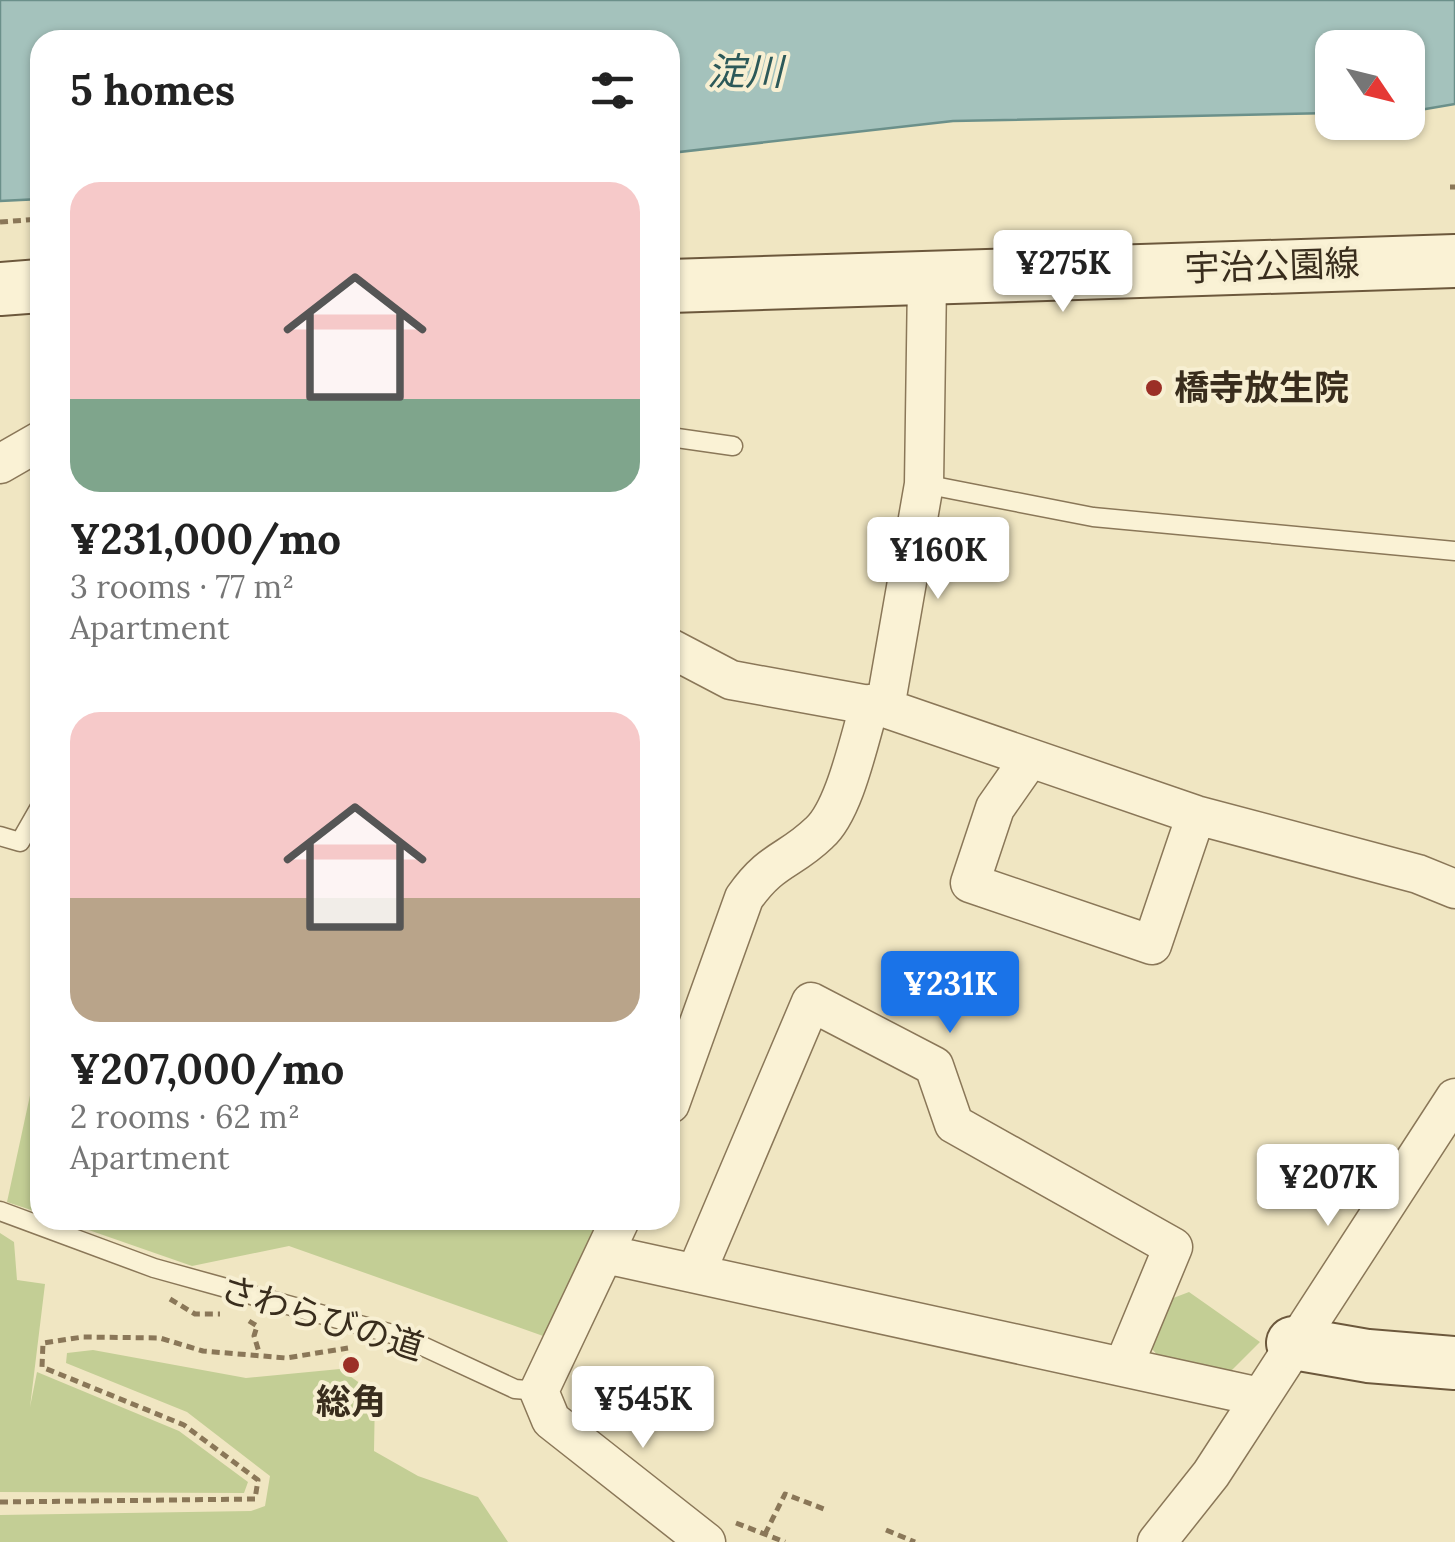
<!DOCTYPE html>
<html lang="en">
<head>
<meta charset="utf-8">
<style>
	:root { --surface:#fff; --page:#f6f6f6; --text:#222; --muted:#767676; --accent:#1a73e8 }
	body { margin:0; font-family:Lora,"Noto Sans JP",serif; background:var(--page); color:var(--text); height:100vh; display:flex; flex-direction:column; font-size:38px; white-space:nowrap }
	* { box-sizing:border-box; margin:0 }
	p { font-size:32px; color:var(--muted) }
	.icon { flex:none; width:55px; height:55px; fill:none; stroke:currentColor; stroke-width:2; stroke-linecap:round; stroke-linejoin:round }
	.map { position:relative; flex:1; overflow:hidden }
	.sheet { position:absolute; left:30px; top:30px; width:650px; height:1200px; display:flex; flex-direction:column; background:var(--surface); border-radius:30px; box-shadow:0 2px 8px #0004 }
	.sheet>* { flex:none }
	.needle { width:65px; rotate:125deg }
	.controls { position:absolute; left:1315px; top:30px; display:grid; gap:20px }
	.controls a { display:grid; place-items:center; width:110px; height:110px; border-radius:20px; background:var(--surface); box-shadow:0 2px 8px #0004; font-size:50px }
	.price { position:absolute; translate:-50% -85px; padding:0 22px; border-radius:10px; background:#fff; color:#222; font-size:32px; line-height:65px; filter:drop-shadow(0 2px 5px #0008) }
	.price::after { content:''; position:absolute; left:50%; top:60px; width:30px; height:22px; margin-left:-15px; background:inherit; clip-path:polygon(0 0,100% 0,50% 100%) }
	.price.on { background:var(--accent); color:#fff }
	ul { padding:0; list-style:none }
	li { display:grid; align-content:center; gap:20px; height:530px; padding:0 40px }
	li span { display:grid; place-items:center; height:310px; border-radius:30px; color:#555 }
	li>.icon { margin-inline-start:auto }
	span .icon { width:180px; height:180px; fill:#fffc; stroke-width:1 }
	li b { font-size:42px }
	h2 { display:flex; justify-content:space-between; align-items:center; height:120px; padding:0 40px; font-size:42px }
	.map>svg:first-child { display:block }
	.green { fill:#c3ce95 }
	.water { fill:#a4c2bc; stroke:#6b908a; stroke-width:2.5 }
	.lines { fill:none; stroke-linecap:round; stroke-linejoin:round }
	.lane-casing { stroke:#8a7758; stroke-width:21 }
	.street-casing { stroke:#8a7758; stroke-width:41 }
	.secondary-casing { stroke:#6c583c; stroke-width:56 }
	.path { stroke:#8a7758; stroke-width:5; stroke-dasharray:8 5; stroke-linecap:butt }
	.lane { stroke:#faf2d5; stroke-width:18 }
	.street { stroke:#faf2d5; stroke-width:38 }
	.secondary { stroke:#faf2d5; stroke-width:52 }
	.poi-dot { fill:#9b2f26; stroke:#f7efd2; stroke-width:4 }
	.labels { text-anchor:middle; stroke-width:8; stroke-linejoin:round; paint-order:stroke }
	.street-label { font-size:35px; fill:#392d1d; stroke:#f7efd2 }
	.poi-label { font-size:35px; font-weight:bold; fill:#392d1d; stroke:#f7efd2; text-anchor:start }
	.water-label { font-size:38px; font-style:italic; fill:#2c5959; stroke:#f7efd2 }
</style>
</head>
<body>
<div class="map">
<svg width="1455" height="1542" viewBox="0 0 1455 1542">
	<rect width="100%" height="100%" fill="#f0e6c2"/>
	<path class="green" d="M40,1049V1213L7,1202Z
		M60,1220H600L546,1337L289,1246L192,1266Z
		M0,1233L14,1242L17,1280L45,1284L30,1407L37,1372L179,1431L248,1482L244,1493L0,1492Z
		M1189,1292L1260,1342L1229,1373L1159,1357L1147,1343L1168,1300Z
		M93,1350L246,1378L340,1369L375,1394L374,1451L418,1476L478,1497L508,1542H0V1515L251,1511L265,1506L270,1476L187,1412L66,1363L67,1353Z"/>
	<path class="water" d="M0,0H1455V104L1408,112V48H1332V113L953,121L670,153V40H40V199L0,201Z"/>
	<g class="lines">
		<g class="lane-casing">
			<path id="lane" d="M670,437L733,446
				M924,484L1093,517L1455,551
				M0,836L20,842L40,807
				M0,1211L154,1268L403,1337L515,1389L539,1391"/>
		</g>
		<g class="street-casing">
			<path id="street" d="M0,464L40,441
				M670,648L731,680L885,708L1196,815L1418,874L1455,889
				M885,708L924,484L927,281
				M1030,758L995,808L970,883L1152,945L1196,815
				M670,1104L744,898C772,858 789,862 819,833C845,810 859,739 870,704
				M620,1220L539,1391L551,1420L706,1542
				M605,1254L1260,1397
				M696,1273L811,1002L934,1066L954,1124L1173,1247L1124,1365
				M1157,1542L1211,1474L1455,1098"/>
		</g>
		<g class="secondary-casing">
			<path id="secondary" d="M670,286L1455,261
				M0,289L40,286
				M1293,1343L1368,1356L1455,1363"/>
		</g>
		<path class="path" d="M1450,187H1455
			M0,222L40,219
			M170,1299L195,1314H220
			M249,1321L257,1326L254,1336L259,1352
			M0,1502L255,1499L258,1480L184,1425L42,1367L43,1343L83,1337L160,1338L203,1351L286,1358L348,1348
			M736,1523L785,1542
			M886,1530L915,1542
			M765,1534L785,1494L824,1509"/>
		<use href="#lane" class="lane"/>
		<use href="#street" class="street"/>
		<use href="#secondary" class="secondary"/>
	</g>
	<g class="poi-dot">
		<circle cx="1154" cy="388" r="10"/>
		<circle cx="351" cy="1365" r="10"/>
	</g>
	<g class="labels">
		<g class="street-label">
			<text transform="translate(1272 266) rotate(-2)" y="12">宇治公園線</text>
			<text transform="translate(322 1318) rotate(17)" y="12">さわらびの道</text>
		</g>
		<g class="poi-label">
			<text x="1174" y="400">橋寺放生院</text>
			<text x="351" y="1414" text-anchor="middle">総角</text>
		</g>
		<g class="water-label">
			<text x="745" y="85">淀川</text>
		</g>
	</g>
</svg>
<div class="controls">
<a><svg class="needle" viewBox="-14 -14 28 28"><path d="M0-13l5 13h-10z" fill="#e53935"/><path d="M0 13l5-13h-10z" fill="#767676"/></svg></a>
</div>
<b class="price" style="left:1063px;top:315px">¥275K</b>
<b class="price" style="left:938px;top:602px">¥160K</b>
<b class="price on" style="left:950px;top:1036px">¥231K</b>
<b class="price" style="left:1328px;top:1229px">¥207K</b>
<b class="price" style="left:643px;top:1451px">¥545K</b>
<section class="sheet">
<h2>5 homes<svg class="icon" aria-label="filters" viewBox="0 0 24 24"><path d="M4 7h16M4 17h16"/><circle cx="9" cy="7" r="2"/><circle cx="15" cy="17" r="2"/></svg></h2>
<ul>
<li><span style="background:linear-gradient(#f6c9c9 70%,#7fa58c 0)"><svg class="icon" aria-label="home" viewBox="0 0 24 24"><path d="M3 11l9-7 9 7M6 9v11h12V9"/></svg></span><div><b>¥231,000/mo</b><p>3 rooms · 77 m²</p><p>Apartment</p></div></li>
<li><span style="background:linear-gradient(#f6c9c9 60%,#b9a48a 0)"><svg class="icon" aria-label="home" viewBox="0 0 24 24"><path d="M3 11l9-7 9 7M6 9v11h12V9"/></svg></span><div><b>¥207,000/mo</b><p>2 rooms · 62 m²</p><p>Apartment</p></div></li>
</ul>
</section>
</div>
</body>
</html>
